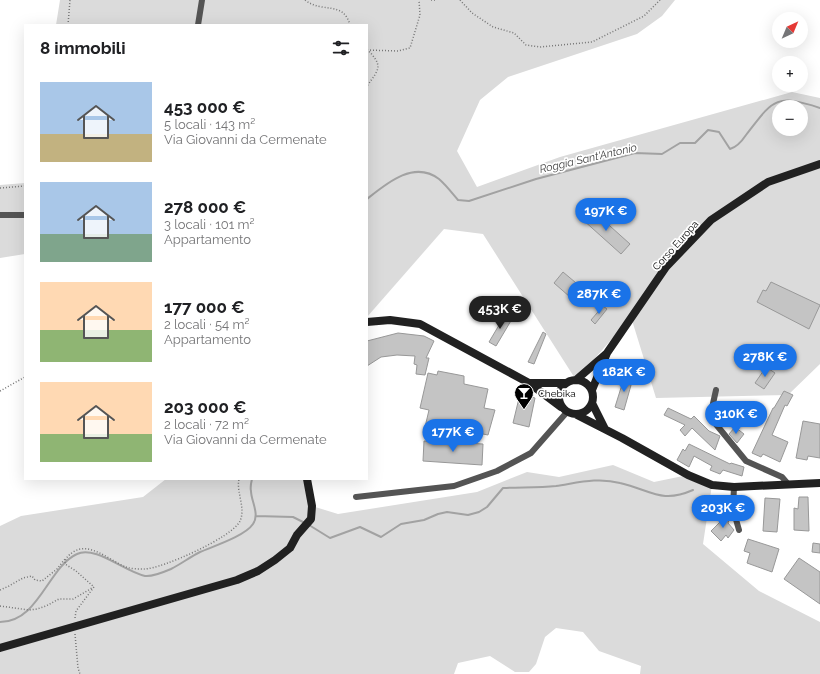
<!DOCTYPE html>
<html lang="it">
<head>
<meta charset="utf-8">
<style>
	:root { --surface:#fff; --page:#f2f2f2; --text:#202124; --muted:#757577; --accent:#1a73e8 }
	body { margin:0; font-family:Raleway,sans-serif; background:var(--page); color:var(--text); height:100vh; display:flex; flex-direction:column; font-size:15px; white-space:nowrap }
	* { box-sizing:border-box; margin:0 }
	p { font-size:13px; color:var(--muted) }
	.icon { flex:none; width:22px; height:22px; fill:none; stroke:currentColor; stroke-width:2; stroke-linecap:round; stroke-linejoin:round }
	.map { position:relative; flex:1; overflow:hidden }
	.sheet { position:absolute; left:24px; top:24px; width:344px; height:456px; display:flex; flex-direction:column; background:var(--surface); border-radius:0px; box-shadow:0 4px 16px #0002 }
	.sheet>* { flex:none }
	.needle { width:26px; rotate:44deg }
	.tools { position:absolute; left:772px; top:12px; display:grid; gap:8px }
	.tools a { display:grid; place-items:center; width:36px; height:36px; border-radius:50%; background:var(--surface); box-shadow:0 4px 16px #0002; font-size:20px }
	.price { position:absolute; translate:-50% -34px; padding:0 9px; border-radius:14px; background:var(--accent); color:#fff; font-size:13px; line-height:26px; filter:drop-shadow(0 1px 2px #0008) }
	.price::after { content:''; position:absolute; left:50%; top:24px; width:12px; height:9px; margin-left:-6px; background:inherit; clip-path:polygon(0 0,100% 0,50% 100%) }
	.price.active { background:#222; color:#fff }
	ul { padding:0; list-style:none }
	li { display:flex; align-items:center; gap:12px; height:100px; padding:0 16px }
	li span { display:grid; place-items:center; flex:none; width:112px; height:80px; border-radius:0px; color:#555 }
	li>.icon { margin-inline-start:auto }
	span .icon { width:48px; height:48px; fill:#fffc; stroke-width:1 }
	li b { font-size:17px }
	h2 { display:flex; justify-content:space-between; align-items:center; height:48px; padding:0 16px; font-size:17px }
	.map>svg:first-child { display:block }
	.green { fill:#dbdbdb; fill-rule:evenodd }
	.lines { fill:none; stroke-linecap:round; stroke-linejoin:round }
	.stream { stroke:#a2a2a2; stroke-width:2 }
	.building { fill:#c4c4c4; stroke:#989898 }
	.path { stroke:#767676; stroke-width:1.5; stroke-dasharray:1 2; stroke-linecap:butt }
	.minor { stroke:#545454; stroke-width:6 }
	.secondary { stroke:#212121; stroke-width:8 }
	.labels { text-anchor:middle; stroke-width:3.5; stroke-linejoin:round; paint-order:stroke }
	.street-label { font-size:10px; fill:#000; stroke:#fff }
	.poi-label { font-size:10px; fill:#000; stroke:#fff; text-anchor:start }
	.water-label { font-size:11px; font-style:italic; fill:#434343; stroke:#fff }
</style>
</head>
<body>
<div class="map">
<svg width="820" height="674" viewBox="0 0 820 674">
	<rect width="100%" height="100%" fill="#fff"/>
	<path class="green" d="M60,0H675L662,16L637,34L508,77L480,100L457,151L477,187L560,157L792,92L820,98V364L788,395L656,398L631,317L576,380L483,234L444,229L367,317V25H56ZM779,107H801V129H779Z
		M25,183V254L0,258V185Z
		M613,465L654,482L688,475L712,485L703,544L759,591L820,622V674H640L641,666L599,651L583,632L556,628L545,637L536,664L529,672H515L490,656L458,663L454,674H0V526L21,516L143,497L166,479H307L312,506L338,514L477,492L527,472L559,477Z"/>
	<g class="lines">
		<path class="stream" d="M367,199C387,183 414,160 439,179C446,185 452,193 458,200L469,201L536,179L635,153L662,154L680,143H695L708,130L719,132L730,149C737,147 742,141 746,135C773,100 775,93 820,108
			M256,516L293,517L305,523
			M309,525L330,538L360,527L381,537L401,524L424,520L438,514L447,512L468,515L479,512L487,507L503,488C520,487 538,488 556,486C577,483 598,477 620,483C651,490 661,504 693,490
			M0,622C39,622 48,567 77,554C95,545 125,572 145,576C152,577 164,572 171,569C181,564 190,557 200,552C214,546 245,536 253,524C260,514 251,501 251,491C250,487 251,483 252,479"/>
	</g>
	<path class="building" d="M591,209L630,244L621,254L582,219Z
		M563,272L588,293L578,304L554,283Z
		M771,282L820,305L809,329L757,302L763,290L766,291Z
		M603,306L607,309L595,324L591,320Z
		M505,315L512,319L496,346L489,342Z
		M543,332L546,334L534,364L528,362Z
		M398,333L424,336L434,341L426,358H429L425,375L416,374L417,365L414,364L415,356L397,355L381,357L367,366V341Z
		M766,367L775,373L764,389L755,383Z
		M438,371L464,376V384L488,389L484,408L495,410L488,435L453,428L452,434L425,427L429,410L420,408L428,373L437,375Z
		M625,375L633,378L624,410L615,407Z
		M784,391L793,395L787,406L785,405L772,435L788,442L780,462L763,454L761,457L752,453L773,408H774Z
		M520,394L535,398L529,427L513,423Z
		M668,408L691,419L694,416L709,431L720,436L715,450L692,428L685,436L680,430L685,425L664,415Z
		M803,421L820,424V458L808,456L807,460L796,458Z
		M735,427L744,434L737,443L729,434Z
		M424,441L483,444L482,465L423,461Z
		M689,444L730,464L731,463L744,467L742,476L723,470L720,474L710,470L712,466L694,456L689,467L677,460L683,449L685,451Z
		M799,497H808L809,531L794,530V508L798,509Z
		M765,498L780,499L777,532L763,531Z
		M725,517L729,520L728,523L734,530L728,538L726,535L721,541L711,531Z
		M748,539L779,549L772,572L747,563L750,553L744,551Z
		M813,543L820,544V553L812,552Z
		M799,558L820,572V604L784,579Z"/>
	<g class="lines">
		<path class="path" d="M305,0C323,14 343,0 350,25
			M431,0H435
			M460,0L472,13L493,27L514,33L526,45L540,47L592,42L644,16L660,0
			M68,25L70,0
			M367,49C383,66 380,68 367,86
			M367,50L398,51L410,48L420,15L419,0
			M0,188L25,186
			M0,391L25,377
			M0,590L9,586L23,578L32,576L35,580L42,581L57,569L65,559
			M0,606L29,610L37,609L46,606L59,599H73L92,588
			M75,618L76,611L94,587L76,571L65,564C65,558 68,556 73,552C90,541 110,561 126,567C131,569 138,569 144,569C162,569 233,537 240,521C246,508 236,492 239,479
			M75,634L78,668L80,674"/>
		<path class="minor" d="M198,25L202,0
			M0,215H25
			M716,390L710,417L746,461L782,477L788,484
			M734,487L733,509L739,530
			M356,497L454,486L497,471L531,453L567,412"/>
		<path class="secondary" d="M367,322L390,320L420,324L529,383L561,407
			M559 397a17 17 0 1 1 34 0a17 17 0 1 1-34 0Z
			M576,380L606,354
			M529,383H565
			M592,390L607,353L666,267L711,220L768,182L820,164
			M592,403L605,429
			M577,415L622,438L688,475L712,485L734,487L820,483
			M0,648L237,580L258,571L275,560L290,548L297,535L311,519L312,506L307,479"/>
	</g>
	<defs>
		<g id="bar-pin" transform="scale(1)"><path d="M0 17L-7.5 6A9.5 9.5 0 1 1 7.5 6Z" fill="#000" stroke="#fff"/><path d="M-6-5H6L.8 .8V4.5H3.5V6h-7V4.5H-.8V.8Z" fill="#fff"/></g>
	</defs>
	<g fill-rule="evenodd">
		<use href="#bar-pin" x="524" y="393"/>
	</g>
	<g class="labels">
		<g class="street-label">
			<text transform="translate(675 245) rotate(-48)" y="4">Corso Europa</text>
		</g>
		<g class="poi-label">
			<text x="538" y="397">Chebika</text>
		</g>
		<g class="water-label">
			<text transform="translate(588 158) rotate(-13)" y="4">Roggia Sant'Antonio</text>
		</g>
	</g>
</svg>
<div class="tools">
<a><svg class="needle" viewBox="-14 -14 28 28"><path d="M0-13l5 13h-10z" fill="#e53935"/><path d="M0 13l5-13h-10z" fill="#757577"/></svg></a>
<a>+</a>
<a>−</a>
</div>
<b class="price" style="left:606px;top:232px">197K €</b>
<b class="price" style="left:599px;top:315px">287K €</b>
<b class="price active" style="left:500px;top:330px">453K €</b>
<b class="price" style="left:765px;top:378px">278K €</b>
<b class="price" style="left:624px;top:393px">182K €</b>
<b class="price" style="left:736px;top:435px">310K €</b>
<b class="price" style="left:453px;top:453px">177K €</b>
<b class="price" style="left:723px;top:529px">203K €</b>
<section class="sheet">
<h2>8 immobili<svg class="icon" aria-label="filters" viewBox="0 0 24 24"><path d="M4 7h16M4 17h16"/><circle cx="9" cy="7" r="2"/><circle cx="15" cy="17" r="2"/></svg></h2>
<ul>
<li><span style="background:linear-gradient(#a9c7e8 65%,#c2b280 0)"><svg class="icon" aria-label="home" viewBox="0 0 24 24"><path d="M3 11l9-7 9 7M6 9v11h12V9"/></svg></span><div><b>453 000 €</b><p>5 locali · 143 m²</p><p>Via Giovanni da Cermenate</p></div></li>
<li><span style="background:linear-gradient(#a9c7e8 65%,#7fa58c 0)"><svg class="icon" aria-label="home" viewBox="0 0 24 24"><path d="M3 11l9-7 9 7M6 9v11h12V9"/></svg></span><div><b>278 000 €</b><p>3 locali · 101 m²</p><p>Appartamento</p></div></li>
<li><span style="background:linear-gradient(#ffd9b3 60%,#8fb573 0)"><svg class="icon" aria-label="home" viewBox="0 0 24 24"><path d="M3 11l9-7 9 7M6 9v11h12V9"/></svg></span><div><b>177 000 €</b><p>2 locali · 54 m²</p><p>Appartamento</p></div></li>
<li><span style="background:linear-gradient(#ffd9b3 65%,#8fb573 0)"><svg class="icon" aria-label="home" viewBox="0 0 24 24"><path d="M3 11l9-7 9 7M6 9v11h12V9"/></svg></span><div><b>203 000 €</b><p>2 locali · 72 m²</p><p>Via Giovanni da Cermenate</p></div></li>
</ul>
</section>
</div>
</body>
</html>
